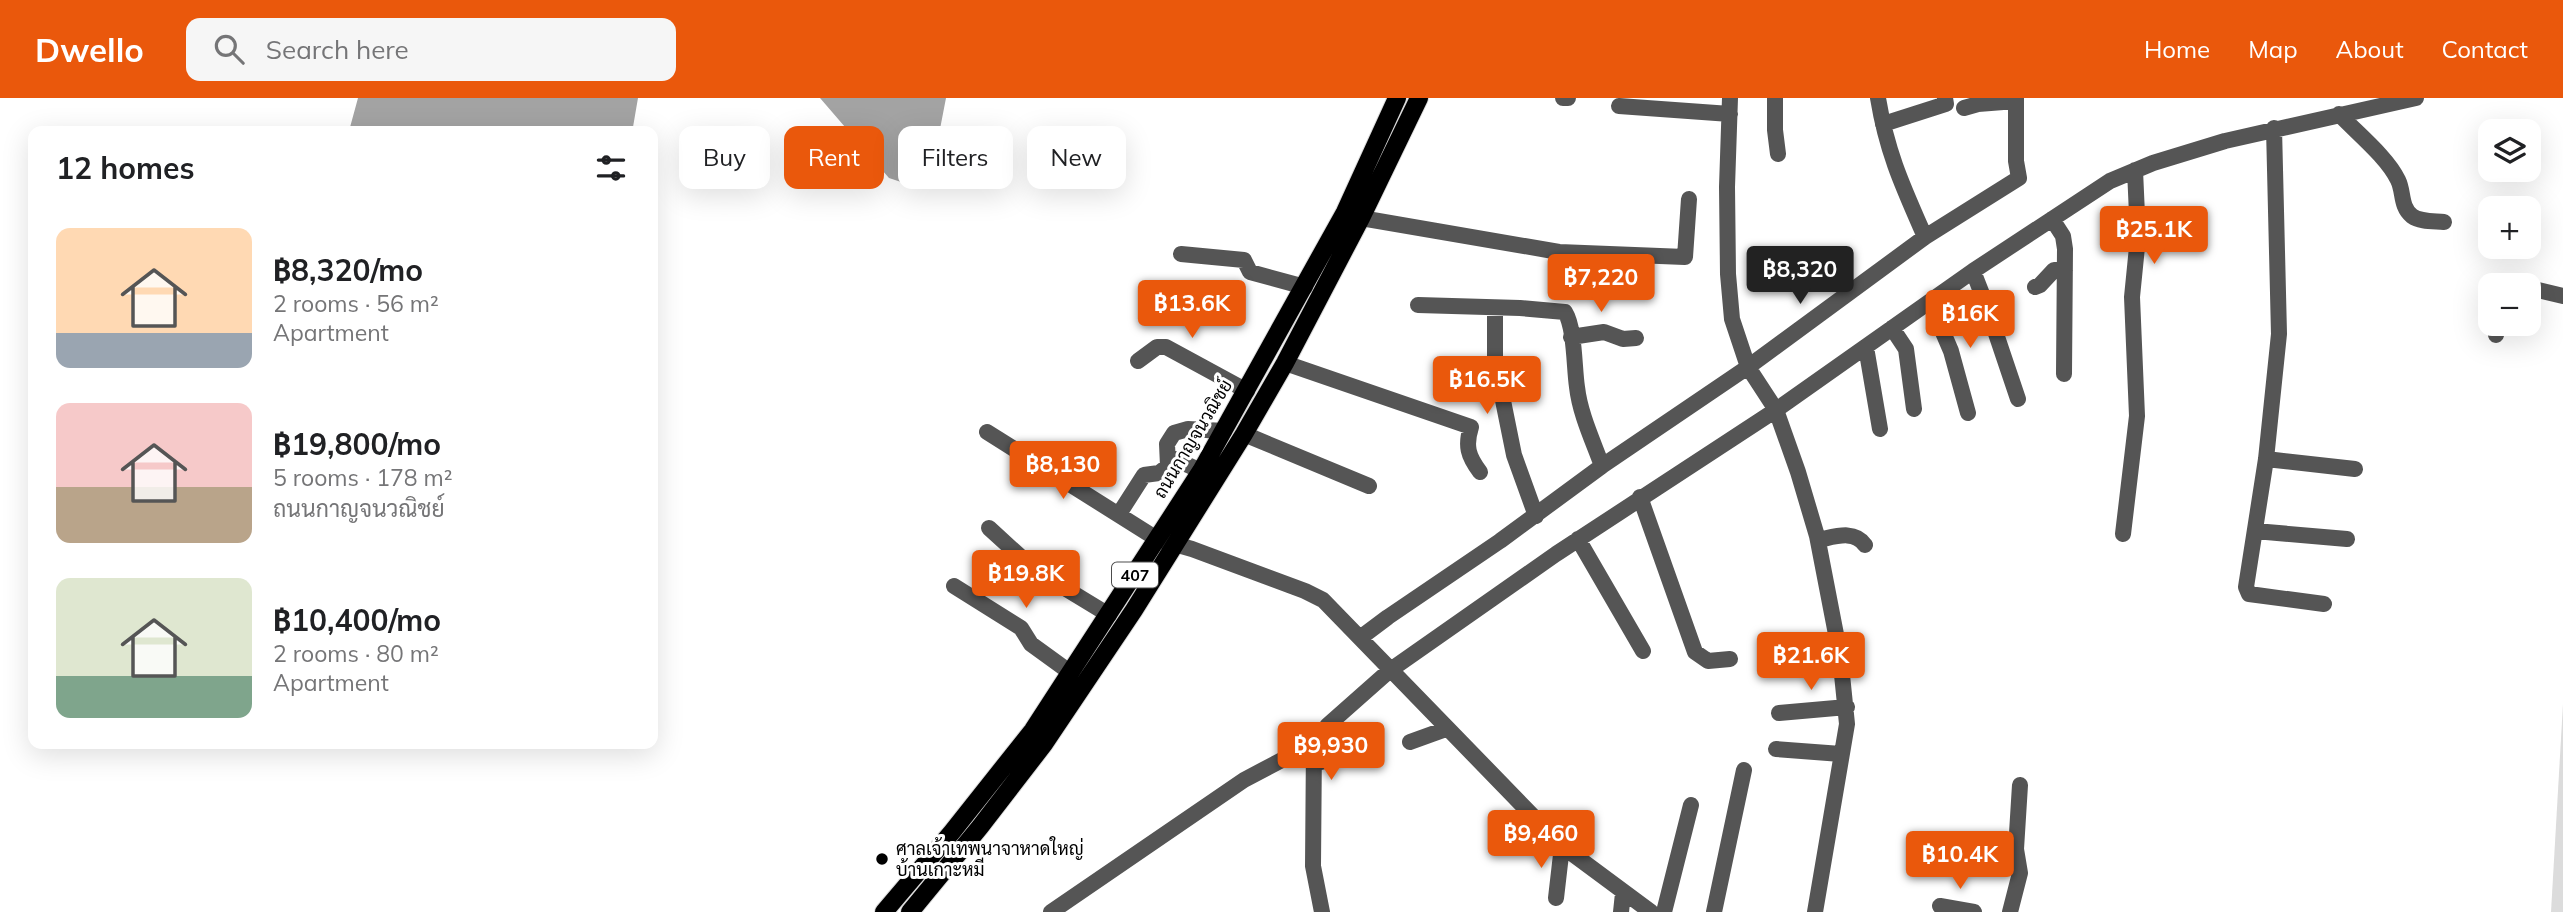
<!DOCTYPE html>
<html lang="en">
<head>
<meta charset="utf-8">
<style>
	:root { --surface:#fff; --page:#f6f6f6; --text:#202124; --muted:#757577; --accent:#ea580c }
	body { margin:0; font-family:Mulish,Sarabun,sans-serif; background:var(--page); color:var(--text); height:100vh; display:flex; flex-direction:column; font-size:26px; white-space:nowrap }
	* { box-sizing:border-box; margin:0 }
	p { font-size:23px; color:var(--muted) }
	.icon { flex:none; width:38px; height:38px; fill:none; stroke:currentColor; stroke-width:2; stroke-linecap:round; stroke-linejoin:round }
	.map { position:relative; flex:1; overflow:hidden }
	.panel { position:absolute; left:28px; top:28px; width:630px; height:623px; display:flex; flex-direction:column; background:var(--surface); border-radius:14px; box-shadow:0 7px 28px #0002 }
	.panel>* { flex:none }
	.hud { position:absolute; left:679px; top:28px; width:665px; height:63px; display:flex; gap:14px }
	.tools { position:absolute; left:2478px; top:21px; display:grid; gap:14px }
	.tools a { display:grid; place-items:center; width:63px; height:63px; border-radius:14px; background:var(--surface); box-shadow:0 7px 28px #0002; font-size:35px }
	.price { position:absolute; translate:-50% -60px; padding:0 16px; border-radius:7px; background:var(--accent); color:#fff; font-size:23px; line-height:46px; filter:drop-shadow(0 2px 4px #0008) }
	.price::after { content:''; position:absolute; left:50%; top:42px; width:21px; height:16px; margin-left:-10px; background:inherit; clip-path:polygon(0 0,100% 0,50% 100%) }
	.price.active { background:#222; color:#fff }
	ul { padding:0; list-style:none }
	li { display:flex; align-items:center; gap:21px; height:175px; padding:0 28px }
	li span { display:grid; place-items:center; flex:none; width:196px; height:140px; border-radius:14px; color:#555 }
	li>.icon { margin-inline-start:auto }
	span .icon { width:84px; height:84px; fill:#fffc; stroke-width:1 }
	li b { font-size:30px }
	h2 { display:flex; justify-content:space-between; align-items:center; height:84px; padding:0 28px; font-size:30px }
	.chip { padding:0 24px; border-radius:14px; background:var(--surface); box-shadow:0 7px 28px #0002; font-size:24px; line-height:63px }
	.chip.active { background:var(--accent); color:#fff }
	header { display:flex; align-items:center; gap:42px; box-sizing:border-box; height:98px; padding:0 35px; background:var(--accent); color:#fff }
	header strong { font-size:33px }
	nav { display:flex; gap:38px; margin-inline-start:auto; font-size:24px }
	.search { width:490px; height:63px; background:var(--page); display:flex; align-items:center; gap:18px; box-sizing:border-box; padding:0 24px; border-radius:14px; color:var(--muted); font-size:26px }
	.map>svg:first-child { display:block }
	.green { fill:#dcdcdc }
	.water { fill:#a3a3a3 }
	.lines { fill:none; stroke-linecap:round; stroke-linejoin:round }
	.major-casing { stroke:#dbdbdb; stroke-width:20 }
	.minor { stroke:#555; stroke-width:16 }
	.major { stroke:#000; stroke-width:18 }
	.poi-dot { fill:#000; stroke:#fff; stroke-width:2.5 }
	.labels { text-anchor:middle; stroke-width:6; stroke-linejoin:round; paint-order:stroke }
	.shield { fill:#fff; stroke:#4c4c4c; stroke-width:2 }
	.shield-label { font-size:16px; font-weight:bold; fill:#000 }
	.street-label { font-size:18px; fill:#000; stroke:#fff }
	.poi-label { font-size:18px; fill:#000; stroke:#fff; text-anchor:start }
</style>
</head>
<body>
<header>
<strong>Dwello</strong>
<div class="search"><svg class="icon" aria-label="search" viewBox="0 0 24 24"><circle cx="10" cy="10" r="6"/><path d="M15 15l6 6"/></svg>Search here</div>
<nav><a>Home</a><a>Map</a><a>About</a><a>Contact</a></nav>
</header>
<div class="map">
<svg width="2563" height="814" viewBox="0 0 2563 814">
	<rect width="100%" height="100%" fill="#fff"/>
	<path class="green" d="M2563,606V814H2551Z"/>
	<path class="water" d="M358,0H638L633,29L601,33H349Z
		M820,0H946L934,62L917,47C911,56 914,71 909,82L901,84L889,80Z"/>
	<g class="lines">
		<g class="major-casing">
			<path id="major" d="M884,814L952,734L1033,632L1201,373L1345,114L1397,0
				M910,814L980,729L1044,646L1134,512L1244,336L1285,265L1361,120L1419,0"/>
		</g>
		<path class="minor" d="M1563,0H1568
			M1730,0L1727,89L1728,176L1732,221L1748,269L1776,312L1798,374L1817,438L1840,557L1847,626L1815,814
			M1775,0V32L1778,56
			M1878,0C1887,55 1903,89 1925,139
			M1619,8L1730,16
			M1964,10L1978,6L2016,3
			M2339,16C2357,35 2387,59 2398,82C2404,94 2400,108 2412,118C2420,124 2434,123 2444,124
			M1883,26L1946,6L1945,0
			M2274,30L2279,236L2266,361L2246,489L2249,496L2324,506
			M1361,120L1559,154L1685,159L1689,101
			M2052,121L2063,138L2065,151L2064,276
			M1181,156L1244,162L1250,174L1305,189
			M1973,173L1987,209L2018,301
			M2502,187L2503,185L2515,187
			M2035,189L2040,187L2054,172H2065
			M2529,190L2563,198
			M1930,204L1951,253L1968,315
			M1418,207L1520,210L1565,214C1575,230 1574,270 1577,289C1580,316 1593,343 1602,368
			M1495,210V263L1514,357L1536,418
			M1892,230L1906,251L1914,311
			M2496,237L2498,226
			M1571,239L1604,234L1623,241L1636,240
			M1866,249L1880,331
			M1138,263L1157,249H1166L1247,293
			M1285,265L1471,329C1465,348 1468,358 1480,374
			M987,334L1157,441L1192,451L1305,493L1323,502L1562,748L1651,814
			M1244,336L1369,388
			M1168,358L1201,373
			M2266,361L2355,371
			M1640,399L1695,554L1708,563L1730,561
			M1119,416L1144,377L1159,375L1168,368L1167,346L1174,335L1188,331L1224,333
			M989,430L1035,472L1109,517
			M2255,433L2347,441
			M2123,436L2137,318L2132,199L2138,139L2135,72
			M1578,441L1643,553
			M1818,442C1834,439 1854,431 1865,447
			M954,488L1021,530L1031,546L1071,575
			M1360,540L1388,519L1500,443L1602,368L1748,269L1925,139L2019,80L2016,63V0
			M1779,615L1847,609
			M1410,644L1446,631
			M1776,651L1841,656
			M1313,666L1370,651
			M1556,800L1562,748
			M1940,808L1974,814
			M1051,814L1244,682L1314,645
			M1322,814L1313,768L1314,645L1328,627L1389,573L1556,456L1776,312L1973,173L2110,83L2153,65L2225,43L2416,0
			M1621,814L1623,795
			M1664,814L1691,707
			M1714,814L1744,672
			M2010,814L2020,775L2016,751L2020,687"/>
		<use href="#major" class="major"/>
	</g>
	<circle class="poi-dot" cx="882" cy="761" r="7"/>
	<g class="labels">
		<rect class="shield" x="1112" y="464.5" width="46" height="25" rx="5"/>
		<g class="shield-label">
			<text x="1135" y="483">407</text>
		</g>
		<g class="street-label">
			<text transform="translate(1193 341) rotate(-59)" y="6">ถนนกาญจนวณิชย์</text>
		</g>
		<g class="poi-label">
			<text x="896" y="757">ศาลเจ้าเทพนาจาหาดใหญ่<tspan x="896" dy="21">บ้านเกาะหมี</tspan></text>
		</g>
	</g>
</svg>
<div class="tools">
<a><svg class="icon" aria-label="layers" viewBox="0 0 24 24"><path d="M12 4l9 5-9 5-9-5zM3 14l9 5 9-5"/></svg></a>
<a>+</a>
<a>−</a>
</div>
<b class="price" style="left:2154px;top:168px">฿25.1K</b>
<b class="price active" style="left:1800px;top:208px">฿8,320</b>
<b class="price" style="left:1601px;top:216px">฿7,220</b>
<b class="price" style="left:1192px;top:242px">฿13.6K</b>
<b class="price" style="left:1970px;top:252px">฿16K</b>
<b class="price" style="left:1487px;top:318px">฿16.5K</b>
<b class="price" style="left:1063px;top:403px">฿8,130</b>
<b class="price" style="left:1026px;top:512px">฿19.8K</b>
<b class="price" style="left:1811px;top:594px">฿21.6K</b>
<b class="price" style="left:1331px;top:684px">฿9,930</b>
<b class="price" style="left:1541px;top:772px">฿9,460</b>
<b class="price" style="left:1960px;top:793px">฿10.4K</b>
<div class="hud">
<a class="chip">Buy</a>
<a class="chip active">Rent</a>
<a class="chip">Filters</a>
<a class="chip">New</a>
</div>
<section class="panel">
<h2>12 homes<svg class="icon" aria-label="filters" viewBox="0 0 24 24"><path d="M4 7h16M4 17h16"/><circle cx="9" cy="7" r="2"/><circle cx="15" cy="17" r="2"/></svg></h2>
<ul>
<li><span style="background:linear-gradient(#ffd9b3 75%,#9aa5b1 0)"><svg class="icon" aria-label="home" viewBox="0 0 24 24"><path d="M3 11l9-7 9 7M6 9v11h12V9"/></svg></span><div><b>฿8,320/mo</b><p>2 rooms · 56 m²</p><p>Apartment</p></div></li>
<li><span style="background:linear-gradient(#f6c9c9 60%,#b9a48a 0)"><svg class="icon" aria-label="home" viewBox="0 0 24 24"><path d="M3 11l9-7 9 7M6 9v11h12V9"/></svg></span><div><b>฿19,800/mo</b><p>5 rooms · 178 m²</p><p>ถนนกาญจนวณิชย์</p></div></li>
<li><span style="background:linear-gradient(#dfe7d0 70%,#7fa58c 0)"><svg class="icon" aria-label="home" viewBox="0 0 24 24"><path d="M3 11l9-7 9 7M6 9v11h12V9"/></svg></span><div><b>฿10,400/mo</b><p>2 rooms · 80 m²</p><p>Apartment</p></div></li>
</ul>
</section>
</div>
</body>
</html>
